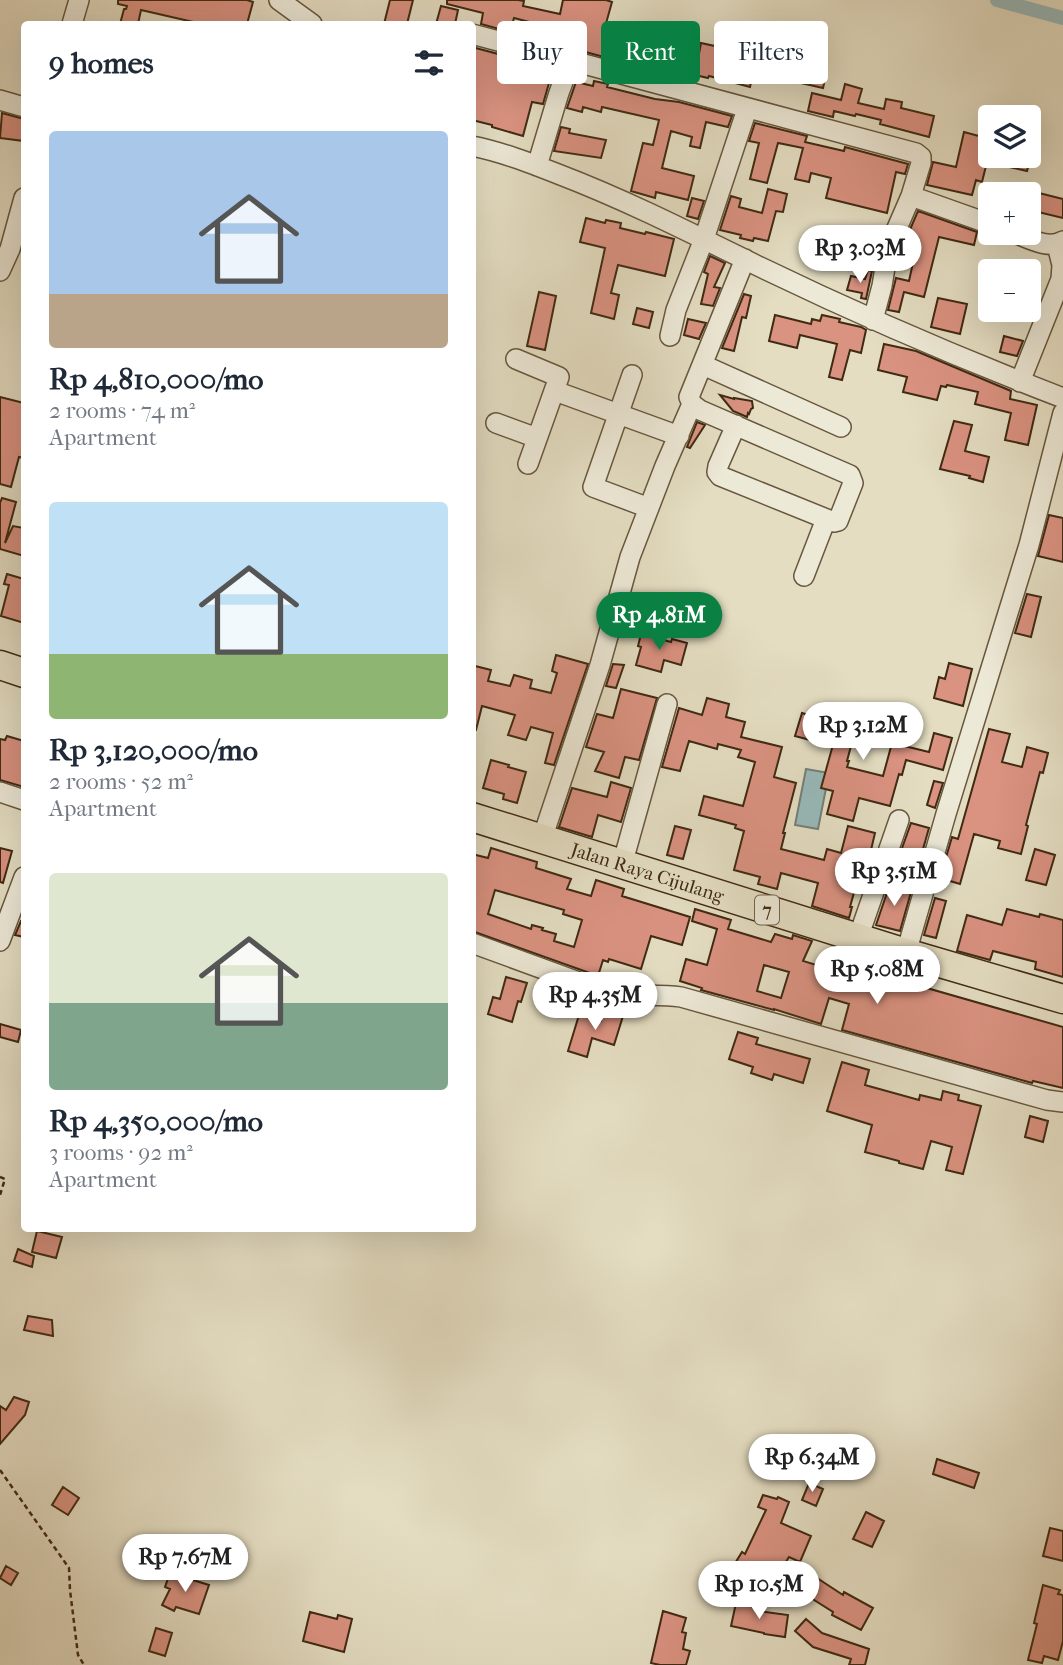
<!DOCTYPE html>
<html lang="en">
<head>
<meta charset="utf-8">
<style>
	:root { --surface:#fff; --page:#f2f2f3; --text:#1f2937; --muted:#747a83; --accent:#0b8043 }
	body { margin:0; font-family:"IM FELL French Canon",serif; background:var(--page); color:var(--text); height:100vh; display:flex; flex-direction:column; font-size:26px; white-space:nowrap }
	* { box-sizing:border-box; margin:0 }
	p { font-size:23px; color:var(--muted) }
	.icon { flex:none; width:38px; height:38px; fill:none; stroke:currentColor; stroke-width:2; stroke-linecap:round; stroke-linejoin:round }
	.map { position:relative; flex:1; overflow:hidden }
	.side { position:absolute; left:21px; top:21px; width:455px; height:1211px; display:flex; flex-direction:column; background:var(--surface); border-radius:7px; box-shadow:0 7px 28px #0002 }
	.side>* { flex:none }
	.hud { position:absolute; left:497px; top:21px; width:460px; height:63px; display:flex; gap:14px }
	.controls { position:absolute; left:978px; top:105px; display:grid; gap:14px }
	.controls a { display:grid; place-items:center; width:63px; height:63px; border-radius:7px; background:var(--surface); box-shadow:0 7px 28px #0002; font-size:35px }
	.price { position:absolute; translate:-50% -60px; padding:0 16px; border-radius:24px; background:#fff; color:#222; font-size:23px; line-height:46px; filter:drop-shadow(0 2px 4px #0008) }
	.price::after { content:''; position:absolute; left:50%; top:42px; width:21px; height:16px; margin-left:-10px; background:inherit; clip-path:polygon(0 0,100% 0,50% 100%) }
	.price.active { background:var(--accent); color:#fff }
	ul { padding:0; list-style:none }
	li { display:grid; align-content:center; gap:14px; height:371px; padding:0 28px }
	li span { display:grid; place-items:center; height:217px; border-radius:7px; color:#555 }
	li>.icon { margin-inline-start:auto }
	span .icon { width:126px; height:126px; fill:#fffc; stroke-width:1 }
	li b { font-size:30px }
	h2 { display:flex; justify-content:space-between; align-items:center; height:84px; padding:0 28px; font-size:30px }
	.tag { padding:0 24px; border-radius:7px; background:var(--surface); box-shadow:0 7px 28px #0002; font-size:24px; line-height:63px }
	.tag.active { background:var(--accent); color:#fff }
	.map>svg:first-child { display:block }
	.water { fill:#98babb; stroke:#748077; stroke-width:2 }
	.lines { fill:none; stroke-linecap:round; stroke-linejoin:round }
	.canal { stroke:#98babb; stroke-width:14 }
	.building { fill:#da9281; stroke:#3f2a12; stroke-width:2; fill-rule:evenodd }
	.minor-casing { stroke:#68573e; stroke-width:22 }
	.highway-casing { stroke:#3f2a12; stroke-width:31 }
	.path { stroke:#3f2a12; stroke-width:2.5; stroke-dasharray:5 3.5; stroke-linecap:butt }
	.minor { stroke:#ede9d7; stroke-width:19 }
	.highway { stroke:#e4ddc2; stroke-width:28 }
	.labels { text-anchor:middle; stroke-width:6; stroke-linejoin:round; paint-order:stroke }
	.shield { fill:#ede9d7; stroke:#73634d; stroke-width:2 }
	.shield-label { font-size:18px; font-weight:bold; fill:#3f2a12 }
	.street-label { font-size:19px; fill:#3f2a12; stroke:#ede9d7 }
</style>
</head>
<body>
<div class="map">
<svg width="1063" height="1665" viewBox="0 0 1063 1665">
	<rect width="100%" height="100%" fill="#e4ddc2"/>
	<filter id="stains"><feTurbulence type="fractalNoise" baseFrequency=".00286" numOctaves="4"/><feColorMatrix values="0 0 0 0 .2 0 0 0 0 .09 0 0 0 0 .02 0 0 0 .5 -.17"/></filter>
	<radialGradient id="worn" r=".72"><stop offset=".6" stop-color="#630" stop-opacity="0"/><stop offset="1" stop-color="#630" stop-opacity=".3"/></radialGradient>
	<path class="water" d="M806,769L829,773L818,829L795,825Z"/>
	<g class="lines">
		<path class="canal" d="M997,0L1063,18"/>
	</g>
	<path class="building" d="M118,0H247L253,2L247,24H202L141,10L138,24H120L124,9H126L127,6L118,4Z
		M390,0H413L407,24H384Z
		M447,0H518L524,1L523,6L560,14L563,0H606L612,2L605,27L638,35L637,39L658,44L660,37L677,42L670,66L650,60L648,69L534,38L537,24L514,18L510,32L481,24L483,13L447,4Z
		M441,6L458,10L455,24H436Z
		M728,36L748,42L741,65L754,68L750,87L709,76L708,78L695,75L701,43L724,48Z
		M472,47L551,68L547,83H549L543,104L532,102L523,136L492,127V125L472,120Z
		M795,68L826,75L823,88L792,81Z
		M594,81L608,84L607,87L655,99L679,102L732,116L728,127L706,122L700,148L690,146L692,137L671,131L662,168L694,176L688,200L656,192L655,198L631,191L643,143L653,145L659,120L602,107L601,112L583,107L582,112L567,108L576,82L593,86Z
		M845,84L862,89L858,103L884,109L886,99L902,102L901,108L934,116L929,137L880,124L881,120L856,114L855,116L834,111L833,117L808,111L812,93L841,100Z
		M2,113L24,119V141L0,138Z
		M755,123L807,136L805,142L844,151L845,147L908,164L905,174L896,172L887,213L826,198L831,178L811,173L809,182L795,179L803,148L778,143L767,183L750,179L759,143L749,141Z
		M561,127L570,129L569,133L606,140L601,158L554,151Z
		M964,132L990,139V156H1031L1027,171L987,162L982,182L976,180L972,195L927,185L933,162L956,167Z
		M768,189L787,194L783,212L776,211L768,241L754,238L753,241L740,238L741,235L720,230L731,196L741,199L739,207L762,213Z
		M1039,193L1063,199V218L1034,211Z
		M692,198L704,201L698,219L687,216Z
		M918,211L977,232L974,245L939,237L924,297L904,292L899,312L888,310L896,278L909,281L914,258L899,255Z
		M586,218L605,223L606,220L621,223L620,228L645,234L646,232L674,239L665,276L618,265L611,293L619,295L614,319L591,313L605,248L580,242Z
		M710,256L725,263L714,287L720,288L713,306L701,304L708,274L704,272Z
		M868,270L872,271L866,299L861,298L862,293L847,290L851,276L865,279Z
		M539,292L556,296L545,350L527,346Z
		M744,294L751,296L746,318L742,317L734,351L722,348Z
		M938,298L967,304L960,334L931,327Z
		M637,308L653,312L649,328L633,324Z
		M775,315L811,324L812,319L820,321L822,315L840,319L839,322L861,327L866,330L861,353L850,350L842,380L829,377L837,344L800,335L797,348L769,341Z
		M688,319L706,323L699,339L684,335Z
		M1004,336L1023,341L1017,356L1000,352Z
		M884,344L916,351L1011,391L1010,399L1037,405L1028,445L1005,440L1011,413L975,404L978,392L947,385L946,387L941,386L937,400L903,392L907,377L878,370Z
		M720,395L734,399V398L752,401L753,408L751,409L749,414L748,413L747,417L733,411Z
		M0,397L24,403V458L19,457L11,487L0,484Z
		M954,421L972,425L965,451L989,457L983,482L969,478L970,476L940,469Z
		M697,422L705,425L690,448L687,447Z
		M2,498L16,502L5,543L13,526L24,528V556L0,549V503Z
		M1049,515L1063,518V562L1038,556Z
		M7,574L24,579V623L1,616L9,585L4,584Z
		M1027,594L1041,597L1031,637L1015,633Z
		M641,634L671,642L672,639L687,643L681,665L664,660L661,672L636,665L641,647L638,646Z
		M556,655L588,664L554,765L545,763L553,733L531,727L526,740L508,735L515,715L482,706L476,730H472V676L475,666L491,670L488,681L510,686L514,675L532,680L530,688L551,693L557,673L552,671Z
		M949,663L972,669L963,706L934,698L939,677L945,679Z
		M613,664L624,665L616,688L606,686Z
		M621,689L657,698L639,760L625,757L619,778L595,771L604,752L586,747L597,714L613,718Z
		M707,698L729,704L726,717L745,722L741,737L782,747L774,777L796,783L783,833H785L781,849L824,860L827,849L841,853L848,826L875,833L871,850L866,849L850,907H852L849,918L812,906L818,883L781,873L777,889L758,884L760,877L734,870L744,831L735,828L736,825L699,815L704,796L743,806L755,762L738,757L741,750L718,744L717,749L689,741L680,771L662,767L679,708L702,715Z
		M831,705L860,712L847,761H849L847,767L883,776L892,743L929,752L934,733L952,738L943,770L906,760L902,775L899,774L890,806L859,798L853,821L827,814L833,791L821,788L834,741L811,734L810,740L795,736L802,713L827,720Z
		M989,729L1010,734L1002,762L1022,767L1027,747L1048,753L1043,773L1040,772L1026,825L1028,826L1021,854L998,848L1000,841L974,834L960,884L940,878L952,837L958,839Z
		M7,736L24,741V787L0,780V739L5,740Z
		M491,760L509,765L508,767L526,772L517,803L503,799L504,794L483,788Z
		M934,781L943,783L935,808L927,805Z
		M611,782L631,788L621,822L598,815L592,837L559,827L572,788L607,797Z
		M911,823L929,828L921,856L901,851Z
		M675,826L691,830L683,859L667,855Z
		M0,848L12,851L3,883L0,882Z
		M491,848L537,862L536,868L571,879L567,889L591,896L596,880L624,889L622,896L690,917L682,945L651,936L641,969L609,959L608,962L603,960L598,976L472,931V854L488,858ZM495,890L564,910L563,914L582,920L574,947L554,941L556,934L542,930L543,928L532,925L531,929L488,914Z
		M1035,849L1055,855L1046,885L1026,880Z
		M890,884L910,890L911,892L900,931L876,925Z
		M935,898L946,901L936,938L924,935Z
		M695,909L731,920L728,929L771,942L775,934L792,939L793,935L812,941L803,961L839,972L840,968L869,976L871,969L900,978L899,980L1063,1027V1088L1033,1081L1032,1083L842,1030L849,1004L829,998L821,1024L774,1009V1010L701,990L702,988L680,981L686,959L707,965L717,929L692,921ZM764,965L789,972L781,998L757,991Z
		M1007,909L1039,917L1040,914L1063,920V977L1035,969L1036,962L993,951L990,960L957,951L967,915L1002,925Z
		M21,921L24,922V937L15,935Z
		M506,977L527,983L521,1002L518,1001L512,1022L488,1014L493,997L500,999Z
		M604,1010L623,1016L614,1045L592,1038L587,1057L568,1051L579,1015L601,1021Z
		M0,1024L21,1030L18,1042L0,1037Z
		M738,1032L758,1038L756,1044L810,1059L803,1083L774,1074L772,1080L751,1073L753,1067L729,1059Z
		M842,1062L869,1070L865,1085L919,1100L920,1095L941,1100L943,1091L959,1095L958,1100L981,1106L963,1174L946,1170L952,1147L931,1141L923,1169L899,1163V1161L865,1152L872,1125L827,1111Z
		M1030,1116L1048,1121L1043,1142L1025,1137Z
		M37,1231L62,1237L56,1258L32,1252Z
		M18,1249L34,1256L32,1267L14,1261Z
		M28,1316L52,1320L53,1336L24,1330Z
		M14,1397L29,1402L25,1415L0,1444V1406L6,1410Z
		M937,1459L979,1473L974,1488L933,1474Z
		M809,1483L823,1489L816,1506L802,1500Z
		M63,1487L79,1498L68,1515L52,1505Z
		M763,1495L777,1499L778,1497L789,1502L781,1523L811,1536L800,1562L789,1557L777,1576L759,1565L751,1575L734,1565L742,1552L745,1554L766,1510L758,1507Z
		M866,1512L884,1521L872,1547L853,1539Z
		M1050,1528L1063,1531V1561L1043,1556Z
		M6,1566L18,1573L11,1585L0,1578Z
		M170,1573L209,1585L199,1614L176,1607L174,1611L162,1605L170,1589L165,1587Z
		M814,1576L843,1595L844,1592L873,1608L861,1630L832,1615L833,1612L803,1593Z
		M1043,1585L1060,1590L1058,1594L1063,1595V1641L1058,1660L1044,1656L1042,1663L1028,1660L1037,1624L1034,1623Z
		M736,1603L760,1608L759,1611L788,1615L785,1637L764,1634V1633L731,1626Z
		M663,1611L686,1618L682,1632L686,1633L683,1649L690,1651L686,1665H660L651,1663Z
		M310,1612L337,1619L338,1615L352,1619L344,1652L303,1641Z
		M806,1619L822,1633L869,1649L865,1665H849L851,1659L813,1647L795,1631Z
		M156,1628L172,1633L165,1656L149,1651Z"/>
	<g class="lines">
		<g class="minor-casing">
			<path id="minor" d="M279,0L312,24
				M72,24L79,0
				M472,34L916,153L921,157V163L911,196L888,249L882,286L873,320
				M0,100L24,107
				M472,146C502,152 530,163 558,174C626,200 691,233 756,265C857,314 959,358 1063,398
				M537,166C544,143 551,119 558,96C562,83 568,73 568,59
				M911,196L990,224
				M1014,233C1029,238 1048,250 1063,241
				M0,271L10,249L24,198
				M670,336L676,310L704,239L747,109
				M516,359L559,377L528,464
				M703,365L841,427
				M632,375L593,487L649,508
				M1020,382L1061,279L1062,265L1057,245
				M555,391L679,436
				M496,423L537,438
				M736,425L718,466L717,472L720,476L834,522L838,521L853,483L850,475L700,410L692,404L689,397L745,259
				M804,576L826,519
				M0,792L24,800
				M542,839L600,665L630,557L665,466L692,404
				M622,865L667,704
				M858,938L899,820
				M0,941L24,877
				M472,943L606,992C631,998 656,993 681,997L1047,1100L1063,1102
				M906,953L946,814L1029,545L1063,413"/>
		</g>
		<g class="highway-casing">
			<g id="highway">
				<path d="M0,665L24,673"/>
				<path id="s1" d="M472,817L906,953L1063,999"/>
			</g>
		</g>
		<path class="path" d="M0,1177L5,1179L0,1195
			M0,1470L69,1568L70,1590L78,1655L84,1665"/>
		<use href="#minor" class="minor"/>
		<use href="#highway" class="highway"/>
	</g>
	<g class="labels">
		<rect class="shield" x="755" y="895.5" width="24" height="29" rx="5"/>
		<g class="shield-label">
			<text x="767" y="916">7</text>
		</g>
		<g class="street-label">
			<text dy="7" stroke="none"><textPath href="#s1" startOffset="184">Jalan Raya Cijulang</textPath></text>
		</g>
	</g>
	<rect width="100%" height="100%" filter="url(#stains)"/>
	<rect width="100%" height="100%" fill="url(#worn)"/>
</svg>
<div class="controls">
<a><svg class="icon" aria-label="layers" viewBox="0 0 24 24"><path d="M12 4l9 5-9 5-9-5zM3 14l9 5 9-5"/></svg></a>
<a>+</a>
<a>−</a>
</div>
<b class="price" style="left:860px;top:285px">Rp 3.03M</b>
<b class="price active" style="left:659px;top:652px">Rp 4.81M</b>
<b class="price" style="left:863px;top:762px">Rp 3.12M</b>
<b class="price" style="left:894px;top:908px">Rp 3.51M</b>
<b class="price" style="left:877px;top:1006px">Rp 5.08M</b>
<b class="price" style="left:595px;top:1032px">Rp 4.35M</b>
<b class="price" style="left:812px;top:1494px">Rp 6.34M</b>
<b class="price" style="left:185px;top:1594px">Rp 7.67M</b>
<b class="price" style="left:759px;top:1621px">Rp 10.5M</b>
<div class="hud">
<a class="tag">Buy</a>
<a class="tag active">Rent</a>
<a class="tag">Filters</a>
</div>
<section class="side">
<h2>9 homes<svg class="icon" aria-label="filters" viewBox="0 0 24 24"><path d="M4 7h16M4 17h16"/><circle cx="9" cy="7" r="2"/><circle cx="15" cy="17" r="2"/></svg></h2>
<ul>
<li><span style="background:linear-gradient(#a9c7e8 75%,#b9a48a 0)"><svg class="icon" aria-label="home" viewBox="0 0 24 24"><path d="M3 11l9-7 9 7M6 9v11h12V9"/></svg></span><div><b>Rp 4,810,000/mo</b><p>2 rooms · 74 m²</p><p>Apartment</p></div></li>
<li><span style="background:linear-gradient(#bfe0f5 70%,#8fb573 0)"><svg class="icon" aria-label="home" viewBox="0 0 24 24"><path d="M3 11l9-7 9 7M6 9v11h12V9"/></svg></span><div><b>Rp 3,120,000/mo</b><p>2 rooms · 52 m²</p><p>Apartment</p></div></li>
<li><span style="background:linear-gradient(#dfe7d0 60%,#7fa58c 0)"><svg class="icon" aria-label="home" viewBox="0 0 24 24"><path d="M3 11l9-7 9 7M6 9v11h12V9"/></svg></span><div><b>Rp 4,350,000/mo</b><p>3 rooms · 92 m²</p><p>Apartment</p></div></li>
</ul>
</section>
</div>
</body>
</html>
